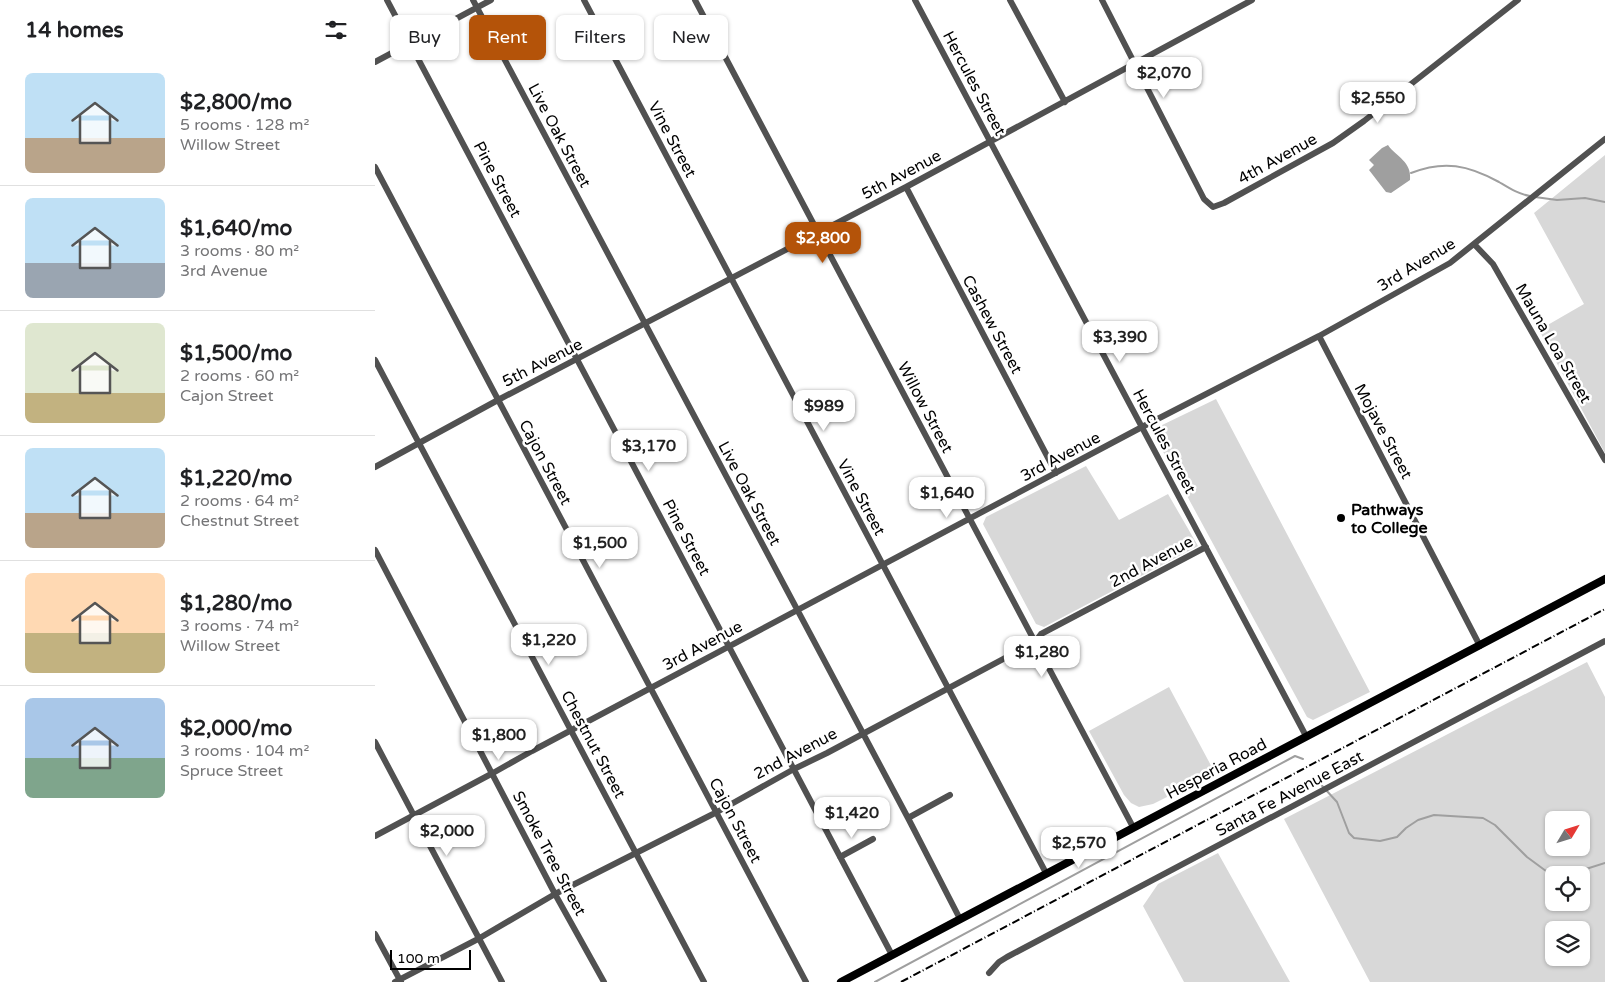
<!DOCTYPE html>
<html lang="en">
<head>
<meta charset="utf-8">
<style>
	:root { --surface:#fff; --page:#f6f6f6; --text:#202124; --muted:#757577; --line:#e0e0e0; --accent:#b45309 }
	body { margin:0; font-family:"Varela Round",sans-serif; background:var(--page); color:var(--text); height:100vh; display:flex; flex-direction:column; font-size:19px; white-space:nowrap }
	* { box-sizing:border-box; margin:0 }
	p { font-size:16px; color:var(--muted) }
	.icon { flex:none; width:28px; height:28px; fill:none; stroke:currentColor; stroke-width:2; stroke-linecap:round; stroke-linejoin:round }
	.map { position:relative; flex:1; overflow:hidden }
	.sheet { display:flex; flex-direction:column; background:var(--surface); width:375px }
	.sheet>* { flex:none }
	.top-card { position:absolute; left:15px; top:15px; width:475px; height:45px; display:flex; gap:10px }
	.needle { width:32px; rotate:52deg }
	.tools { position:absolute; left:1170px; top:811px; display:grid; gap:10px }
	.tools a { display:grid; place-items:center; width:45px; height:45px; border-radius:8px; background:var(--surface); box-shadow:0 1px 4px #0004; font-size:25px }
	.scale { position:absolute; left:15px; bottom:12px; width:81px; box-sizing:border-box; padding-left:5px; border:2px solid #000; border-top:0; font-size:14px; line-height:18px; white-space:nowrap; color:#000; -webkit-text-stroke:4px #fff; paint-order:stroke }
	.price { position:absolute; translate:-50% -42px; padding:0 11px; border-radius:10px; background:#fff; color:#222; font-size:16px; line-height:32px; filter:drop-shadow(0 1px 2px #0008) }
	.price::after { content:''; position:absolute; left:50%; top:30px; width:15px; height:11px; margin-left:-8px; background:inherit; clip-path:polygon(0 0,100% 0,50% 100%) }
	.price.active { background:var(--accent); color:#fff }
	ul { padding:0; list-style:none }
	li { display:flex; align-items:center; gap:15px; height:125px; padding:0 25px }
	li+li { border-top:1px solid var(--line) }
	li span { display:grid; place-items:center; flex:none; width:140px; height:100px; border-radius:8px; color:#555 }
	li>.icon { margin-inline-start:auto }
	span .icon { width:60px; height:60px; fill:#fffc; stroke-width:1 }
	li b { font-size:21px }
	h2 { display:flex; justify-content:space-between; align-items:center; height:60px; padding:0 25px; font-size:21px }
	.pill { padding:0 18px; border-radius:8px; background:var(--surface); box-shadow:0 1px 4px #0004; font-size:18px; line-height:45px }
	.pill.active { background:var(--accent); color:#fff }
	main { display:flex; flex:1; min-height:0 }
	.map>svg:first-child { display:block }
	.green { fill:#d8d8d8; fill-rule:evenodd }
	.water { fill:#9f9f9f }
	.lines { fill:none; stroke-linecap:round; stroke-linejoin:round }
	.stream { stroke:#9f9f9f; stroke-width:2 }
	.minor { stroke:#515151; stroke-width:6 }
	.major { stroke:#000; stroke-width:8 }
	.rail { stroke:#000; stroke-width:2; stroke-dasharray:8 2.5 1 2.5; stroke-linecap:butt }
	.poi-dot { fill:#000; stroke:#fff; stroke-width:2 }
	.labels { text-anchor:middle; stroke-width:5; stroke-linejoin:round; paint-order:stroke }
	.street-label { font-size:16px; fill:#000; stroke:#fff }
	.poi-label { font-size:16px; font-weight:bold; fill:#000; stroke:#fff; text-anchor:start }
</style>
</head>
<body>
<main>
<section class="sheet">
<h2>14 homes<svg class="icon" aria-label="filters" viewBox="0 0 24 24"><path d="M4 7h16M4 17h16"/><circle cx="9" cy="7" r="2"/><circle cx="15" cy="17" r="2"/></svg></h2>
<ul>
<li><span style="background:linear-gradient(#bfe0f5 65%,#b9a48a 0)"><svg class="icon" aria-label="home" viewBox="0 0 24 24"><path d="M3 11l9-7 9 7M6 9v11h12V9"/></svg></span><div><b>$2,800/mo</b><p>5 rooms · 128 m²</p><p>Willow Street</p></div></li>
<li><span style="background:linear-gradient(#bfe0f5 65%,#9aa5b1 0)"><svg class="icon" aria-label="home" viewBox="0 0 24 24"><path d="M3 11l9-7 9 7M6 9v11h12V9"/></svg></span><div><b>$1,640/mo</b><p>3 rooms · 80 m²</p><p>3rd Avenue</p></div></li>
<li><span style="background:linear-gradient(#dfe7d0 70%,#c2b280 0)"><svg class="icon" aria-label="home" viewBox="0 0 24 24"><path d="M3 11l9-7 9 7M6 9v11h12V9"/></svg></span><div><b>$1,500/mo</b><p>2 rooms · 60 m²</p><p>Cajon Street</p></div></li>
<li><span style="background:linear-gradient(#bfe0f5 65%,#b9a48a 0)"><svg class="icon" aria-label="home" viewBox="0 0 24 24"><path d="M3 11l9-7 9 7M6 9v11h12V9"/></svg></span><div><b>$1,220/mo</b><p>2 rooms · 64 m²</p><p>Chestnut Street</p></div></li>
<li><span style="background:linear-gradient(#ffd9b3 60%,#c2b280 0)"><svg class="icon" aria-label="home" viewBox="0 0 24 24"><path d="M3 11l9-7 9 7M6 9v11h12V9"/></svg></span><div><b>$1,280/mo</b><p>3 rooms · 74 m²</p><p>Willow Street</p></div></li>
<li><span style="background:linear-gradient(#a9c7e8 60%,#7fa58c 0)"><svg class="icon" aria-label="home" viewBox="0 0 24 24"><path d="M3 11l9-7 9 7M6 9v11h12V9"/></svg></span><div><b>$2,000/mo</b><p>3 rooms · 104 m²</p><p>Spruce Street</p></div></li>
</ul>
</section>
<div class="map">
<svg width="1230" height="982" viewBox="0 0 1230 982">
	<rect width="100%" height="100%" fill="#fff"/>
	<path class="green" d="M1230,155V453L1164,330L1209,304L1159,213Z
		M841,399L995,692L938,720L932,717L779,435L783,427Z
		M711,466L744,520L793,494L823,546L669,627L661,624L608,524L611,517Z
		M1212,662L1230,697V982H995L909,819ZM1179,820H1206V848H1179ZM1179,875H1206V902H1179ZM1179,930H1206V958H1179Z
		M794,687L840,773L778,804L764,807L756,803L749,795L714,731Z
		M843,853L915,982H809L768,906L783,884Z"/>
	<path class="water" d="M1013,145C1021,157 1037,161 1035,180L1016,193L1011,192L994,170L999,165L994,160L1007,148Z"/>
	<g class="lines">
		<path class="stream" d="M1036,173C1069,160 1093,165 1124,182C1134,188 1143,194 1155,196
			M1160,197L1182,200L1210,198L1230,202
			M939,777L962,802L974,833L979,838L1005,841L1022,837L1031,828L1043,820L1059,815L1108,818L1120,825L1152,857L1171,871L1181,875
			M1192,875L1230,863
			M500,982L920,756L928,759"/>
		<path class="minor" d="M12,0L517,955
			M98,0L533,818L585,919
			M209,0L671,873
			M320,0L758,827
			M540,0L931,736
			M635,0L690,102
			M727,0L829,199L838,207L849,203L958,143L989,121L1143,0
			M0,62L116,0
			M0,167L431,982
			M531,187L681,473
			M1099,244L1118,264L1230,460
			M944,336L1105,646
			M0,360L329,982
			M0,467L123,400L531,187L877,0
			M0,550L180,894L229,982
			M0,742L127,982
			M533,818L575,795
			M0,836L118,773L157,751L767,427L944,336L1075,263L1230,139
			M465,857L498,839
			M0,934L26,982
			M614,973L624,962L632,957L1230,641
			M20,982L103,939L180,894L342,812L419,769L452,753L660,642L666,634L831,547"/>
		<path class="major" d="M466,982L1230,579"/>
		<path class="rail" d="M526,982L1230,609"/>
	</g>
	<circle class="poi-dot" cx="966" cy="518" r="5"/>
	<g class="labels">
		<g class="street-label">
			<text transform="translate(600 83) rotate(62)" y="6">Hercules Street</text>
			<text transform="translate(185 135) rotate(62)" y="6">Live Oak Street</text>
			<text transform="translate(298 139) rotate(62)" y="6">Vine Street</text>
			<text transform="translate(902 158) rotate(-29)" y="6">4th Avenue</text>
			<text transform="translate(526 174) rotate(-28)" y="6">5th Avenue</text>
			<text transform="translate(123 179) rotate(62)" y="6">Pine Street</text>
			<text transform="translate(1041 264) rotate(-31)" y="6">3rd Avenue</text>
			<text transform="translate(618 324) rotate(62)" y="6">Cashew Street</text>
			<text transform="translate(1179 343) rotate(60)" y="6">Mauna Loa Street</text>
			<text transform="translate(167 362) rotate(-27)" y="6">5th Avenue</text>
			<text transform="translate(551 407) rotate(62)" y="6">Willow Street</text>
			<text transform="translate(1009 431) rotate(62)" y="6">Mojave Street</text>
			<text transform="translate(790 441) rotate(62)" y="6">Hercules Street</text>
			<text transform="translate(685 456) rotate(-28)" y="6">3rd Avenue</text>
			<text transform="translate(171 462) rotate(62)" y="6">Cajon Street</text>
			<text transform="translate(375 493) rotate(62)" y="6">Live Oak Street</text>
			<text transform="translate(487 497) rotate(62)" y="6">Vine Street</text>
			<text transform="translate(312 537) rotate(62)" y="6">Pine Street</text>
			<text transform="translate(776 561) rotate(-28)" y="6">2nd Avenue</text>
			<text transform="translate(327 645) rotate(-28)" y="6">3rd Avenue</text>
			<text transform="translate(219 744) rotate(62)" y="6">Chestnut Street</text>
			<text transform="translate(420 753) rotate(-28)" y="6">2nd Avenue</text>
			<text transform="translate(841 768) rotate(-28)" y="6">Hesperia Road</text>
			<text transform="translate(914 793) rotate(-28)" y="6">Santa Fe Avenue East</text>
			<text transform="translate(361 820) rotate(62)" y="6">Cajon Street</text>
			<text transform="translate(175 853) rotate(62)" y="6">Smoke Tree Street</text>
		</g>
		<g class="poi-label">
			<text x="976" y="515">Pathways<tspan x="976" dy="18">to College</tspan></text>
		</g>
	</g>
</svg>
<div class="tools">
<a><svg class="needle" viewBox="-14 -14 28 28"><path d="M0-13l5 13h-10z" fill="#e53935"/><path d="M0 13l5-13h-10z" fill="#757577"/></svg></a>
<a><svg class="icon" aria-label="locate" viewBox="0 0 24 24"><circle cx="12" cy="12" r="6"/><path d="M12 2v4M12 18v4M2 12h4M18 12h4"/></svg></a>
<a><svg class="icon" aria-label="layers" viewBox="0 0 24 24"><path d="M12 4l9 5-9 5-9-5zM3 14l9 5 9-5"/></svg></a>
</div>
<div class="scale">100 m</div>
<b class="price" style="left:789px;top:99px">$2,070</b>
<b class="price" style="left:1003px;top:124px">$2,550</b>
<b class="price active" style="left:448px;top:264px">$2,800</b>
<b class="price" style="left:745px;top:363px">$3,390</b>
<b class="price" style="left:449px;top:432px">$989</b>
<b class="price" style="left:274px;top:472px">$3,170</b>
<b class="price" style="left:572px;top:519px">$1,640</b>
<b class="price" style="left:225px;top:569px">$1,500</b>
<b class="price" style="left:174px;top:666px">$1,220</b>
<b class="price" style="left:667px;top:678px">$1,280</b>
<b class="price" style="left:124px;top:761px">$1,800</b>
<b class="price" style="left:477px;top:839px">$1,420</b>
<b class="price" style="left:72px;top:857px">$2,000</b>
<b class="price" style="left:704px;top:869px">$2,570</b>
<div class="top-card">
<a class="pill">Buy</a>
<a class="pill active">Rent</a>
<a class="pill">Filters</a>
<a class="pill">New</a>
</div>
</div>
</main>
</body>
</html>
